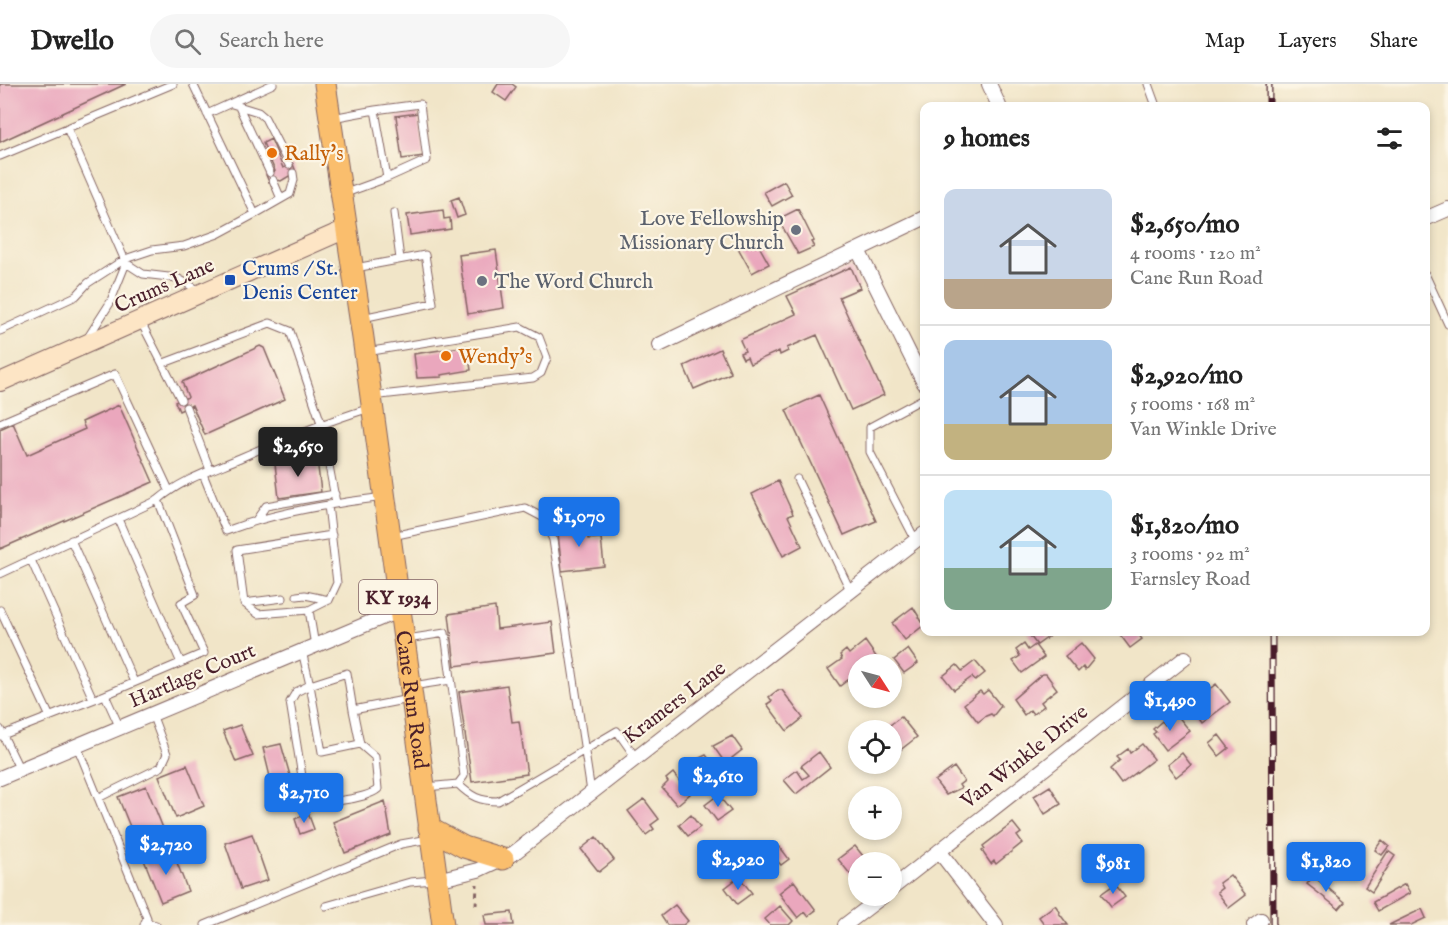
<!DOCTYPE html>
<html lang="en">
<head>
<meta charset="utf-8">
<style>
	:root { --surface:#fff; --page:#f6f6f6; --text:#222; --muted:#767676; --line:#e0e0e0; --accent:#1a73e8 }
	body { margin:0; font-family:"IM FELL English",serif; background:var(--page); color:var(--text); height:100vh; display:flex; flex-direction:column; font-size:22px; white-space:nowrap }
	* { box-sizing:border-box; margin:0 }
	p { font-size:20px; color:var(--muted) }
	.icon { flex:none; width:33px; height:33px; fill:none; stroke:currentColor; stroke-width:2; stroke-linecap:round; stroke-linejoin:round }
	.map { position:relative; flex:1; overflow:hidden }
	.panel { position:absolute; left:920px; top:18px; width:510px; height:534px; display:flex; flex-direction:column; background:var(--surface); border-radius:12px; box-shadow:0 3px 9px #0003 }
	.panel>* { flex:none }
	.needle { width:39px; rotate:126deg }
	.fabs { position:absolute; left:848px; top:570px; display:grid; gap:12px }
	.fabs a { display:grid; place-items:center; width:54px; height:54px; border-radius:50%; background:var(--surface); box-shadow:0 3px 9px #0003; font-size:30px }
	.price { position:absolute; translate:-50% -51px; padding:0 14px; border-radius:6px; background:var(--accent); color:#fff; font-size:20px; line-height:39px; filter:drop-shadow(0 2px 3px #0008) }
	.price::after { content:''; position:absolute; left:50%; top:36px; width:18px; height:14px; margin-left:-9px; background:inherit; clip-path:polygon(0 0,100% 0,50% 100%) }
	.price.active { background:#222; color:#fff }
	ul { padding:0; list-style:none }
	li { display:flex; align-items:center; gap:18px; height:150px; padding:0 24px }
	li+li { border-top:2px solid var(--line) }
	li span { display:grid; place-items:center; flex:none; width:168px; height:120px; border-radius:12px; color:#555 }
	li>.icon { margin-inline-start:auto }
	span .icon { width:72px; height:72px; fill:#fffc; stroke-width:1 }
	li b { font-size:26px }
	h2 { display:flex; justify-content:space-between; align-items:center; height:72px; padding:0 24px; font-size:26px }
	header { display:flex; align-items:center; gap:36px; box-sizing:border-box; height:84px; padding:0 30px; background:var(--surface); border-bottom:2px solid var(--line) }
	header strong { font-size:28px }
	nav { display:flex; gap:33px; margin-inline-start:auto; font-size:21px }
	.search { width:420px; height:54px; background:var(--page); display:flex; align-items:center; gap:15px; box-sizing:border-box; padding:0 21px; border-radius:33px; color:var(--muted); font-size:22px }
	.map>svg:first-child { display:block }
	.building { fill:#eaa7bd }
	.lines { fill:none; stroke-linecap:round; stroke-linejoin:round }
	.service-casing { stroke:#846462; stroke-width:9 }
	.minor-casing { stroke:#846462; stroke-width:16 }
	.secondary-casing { stroke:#846462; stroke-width:20 }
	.trunk-casing { stroke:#846462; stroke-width:23 }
	.path { stroke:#846462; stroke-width:3; stroke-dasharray:4.5 4.5; stroke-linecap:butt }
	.service { stroke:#fff; stroke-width:7 }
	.minor { stroke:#fff; stroke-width:14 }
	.secondary { stroke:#fde5c5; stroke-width:18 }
	.trunk { stroke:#fabe6d; stroke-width:21 }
	.rail-casing { stroke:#4a1f2b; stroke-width:7 }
	.rail { stroke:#fcf5e5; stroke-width:4.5; stroke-dasharray:14; stroke-linecap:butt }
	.food-dot { fill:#e8710a; stroke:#fcf5e5; stroke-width:2 }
	.worship-dot { fill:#6b7280; stroke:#fcf5e5; stroke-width:2 }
	.transit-dot { fill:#1a4fb4; stroke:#fcf5e5; stroke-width:2 }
	.labels { text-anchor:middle; stroke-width:4.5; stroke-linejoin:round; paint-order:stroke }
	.shield { fill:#fcf5e5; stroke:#7f5f63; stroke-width:1.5 }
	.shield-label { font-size:20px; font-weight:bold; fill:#4a1f2b }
	.food-label { font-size:21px; fill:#c56008; stroke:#fcf5e5; text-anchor:start }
	.worship-label { font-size:21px; fill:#5b616d; stroke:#fcf5e5; text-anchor:end }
	.transit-label { font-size:21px; fill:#164399; stroke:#fcf5e5; text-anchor:start }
	.street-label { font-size:21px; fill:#4a1f2b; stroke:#fcf5e5 }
</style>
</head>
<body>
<header>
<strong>Dwello</strong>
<div class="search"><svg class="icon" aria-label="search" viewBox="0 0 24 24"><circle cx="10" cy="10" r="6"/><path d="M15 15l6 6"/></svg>Search here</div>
<nav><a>Map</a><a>Layers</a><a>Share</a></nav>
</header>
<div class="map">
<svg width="1448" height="841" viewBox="0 0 1448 841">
	<rect width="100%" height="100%" fill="#fcf5e5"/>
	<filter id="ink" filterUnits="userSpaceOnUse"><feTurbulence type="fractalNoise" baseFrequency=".0167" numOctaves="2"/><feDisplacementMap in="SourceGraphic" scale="12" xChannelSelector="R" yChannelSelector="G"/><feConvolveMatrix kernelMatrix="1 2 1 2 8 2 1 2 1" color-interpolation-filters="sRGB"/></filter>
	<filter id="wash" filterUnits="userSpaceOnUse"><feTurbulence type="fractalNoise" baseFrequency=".008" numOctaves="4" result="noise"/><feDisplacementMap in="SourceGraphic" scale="24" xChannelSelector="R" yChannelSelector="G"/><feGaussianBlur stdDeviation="1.35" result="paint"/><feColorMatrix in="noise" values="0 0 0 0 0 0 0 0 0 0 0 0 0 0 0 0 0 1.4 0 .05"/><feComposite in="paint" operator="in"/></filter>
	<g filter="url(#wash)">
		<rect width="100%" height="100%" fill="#f1e5c8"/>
		<g id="blocks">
			<path class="building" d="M0,0H126L0,58Z
				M498,0H512L516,3L506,17L493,8Z
				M418,29L424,72L402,75L396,32Z
				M271,55L283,84L293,80L296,88L281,97L275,95L269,98L266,91L275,87L263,59Z
				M784,97L792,111L772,122L764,108Z
				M459,113L465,131L457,134L451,116Z
				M798,125L814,157L811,158L814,163L798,170L778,135Z
				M443,126L444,135L450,134L451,145L410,151L407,131Z
				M754,153L769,180L752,189L737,162Z
				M496,166L504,224L468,230L459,171Z
				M851,183L860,204L839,213L884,311L851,326L817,251L787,264L788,267L780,271L779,267L750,280L747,273L743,275L740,269L745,267L740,256L796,230L787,212Z
				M260,262L264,264L285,315L205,351L192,321L179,327L175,318L188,313L182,298Z
				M467,262L471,286L441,291L442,293L417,294L414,270Z
				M720,265L731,289L694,305L684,282Z
				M819,311L876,437L844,451L786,326Z
				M119,321L153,398L0,465V345L13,339L27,371L85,345L82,338Z
				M317,375L321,408L279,414L275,380Z
				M778,397L793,430L788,432L802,462L783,472L752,410Z
				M586,438L588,455L601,454L604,482L562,487L557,441Z
				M495,523L497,545L552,538L556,569L455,582L449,530Z
				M913,523L924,541L905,556L892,539Z
				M1027,548H1055L1037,561Z
				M1118,548H1141L1138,550L1142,555L1130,564Z
				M865,557L877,574L868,580H858V588L840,602L828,585L842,575L840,571L846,566L849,570Z
				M1081,559L1094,575L1085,586L1083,583L1078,588L1065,572Z
				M1024,560L1028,566L1035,561L1044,573L1022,589L1013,577L1020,572L1016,566Z
				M908,565L918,579L904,589L894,576Z
				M975,577L985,589L975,597L972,593L954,606L943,592L957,581L962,587Z
				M1042,590H1046L1057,605L1041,618L1044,622L1033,630L1030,626L1024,631L1013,615Z
				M1216,600L1230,618L1202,639L1189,621Z
				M507,601L512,638L519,637L527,690L472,698L459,608Z
				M778,606H782L803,634L787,647L767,620L772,617L769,613Z
				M988,606L1001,622L993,632L991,630L986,632L978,638L964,620L980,607L983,610Z
				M1177,631L1190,647L1165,666L1153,650L1156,648L1153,645L1162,637L1165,641Z
				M901,633L917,653L894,671L891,668V646H883Z
				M240,641L253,672L236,678L223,647Z
				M1219,651L1229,664L1219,672L1209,659Z
				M732,652L742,666L732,674L735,678L728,683L713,662Z
				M281,660L293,702L274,709L263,664Z
				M1142,660L1154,675L1121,700L1110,685L1120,676L1117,673L1128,665L1130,669Z
				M819,668L830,683L796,710L784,696L797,686L803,695L809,691L801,682Z
				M1182,669L1191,681L1176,693L1167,681Z
				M706,671L720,689L698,705L685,688L693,681L691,678Z
				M187,681L204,722L176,734L159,692Z
				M954,683L964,697L959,701L961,704L946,711L935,697Z
				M673,689L690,710L677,721L662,704L668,698L666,695Z
				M146,702L169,759L141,770L118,713Z
				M1050,702L1061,720L1045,730L1034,712Z
				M718,711L731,727L717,737L705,721Z
				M644,715L659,735L651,741L654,745L646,751L628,727Z
				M385,717L391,751L345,769L333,738Z
				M308,729L314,745L300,750L295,735Z
				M691,731L700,743L688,752L679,741Z
				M1013,739L1021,749L1017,752L1022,759L996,780L994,777L991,780L982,767L985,765L983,762Z
				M252,750L268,796L241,805L225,759Z
				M596,753L614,776L599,788L581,765Z
				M1382,756L1389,762L1382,771L1375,766Z
				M855,762L867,777L858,778V784L850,790L838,775Z
				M780,763L789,775L781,781L771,770Z
				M172,766L188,807L161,818L144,776Z
				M1388,767L1395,772L1372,808L1365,803Z
				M1230,791L1246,811L1229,824L1217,808L1222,804L1219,799Z
				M1313,792L1345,818L1339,825L1307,800Z
				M739,793L752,809L737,820L725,804Z
				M794,797L816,826L808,832L805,828L798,834L779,809Z
				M1115,800L1125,813L1111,823L1101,810Z
				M1405,800L1410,809L1378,827L1373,818Z
				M675,821L688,837L683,841H667L661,832Z
				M1055,821L1060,828L1059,829L1068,841H1045L1039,833Z
				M780,822L793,837L789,841H770L765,835Z
				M1422,825L1426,834L1411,841H1389Z
				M512,828L514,841H486L484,831Z"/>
		</g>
	</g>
	<g filter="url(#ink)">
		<use href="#blocks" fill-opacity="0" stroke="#846462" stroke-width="1.5"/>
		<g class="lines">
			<g class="service-casing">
				<path id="service" d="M1148,0L1156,22
					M232,20L258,28L265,34L289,81
					M239,23L270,89
					M375,26L420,20L427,76L387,94
					M207,30L273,0
					M332,34L375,26L387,94L343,110
					M67,44L126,179
					M0,72L173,0
					M273,96L281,115
					M394,129L400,175
					M255,130L290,110L294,96L293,89
					M355,184L425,171L433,219L362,234
					M1425,190L1448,240
					M141,238L181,316
					M0,247L76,212L88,199L125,175L152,166L184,162L218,150L255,130L193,0
					M87,255L110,219L126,179L143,190L177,194L200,207
					M366,268L520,243L539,253L547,274L541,289L533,294L372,312
					M164,279L270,239L290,247L321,339L336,419
					M186,323L210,386
					M0,339L115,290L169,406
					M203,390L226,447C276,428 330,420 383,413
					M797,395L851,508
					M118,435L181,579
					M256,436L266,422L335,410
					M392,452L525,424L544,434L553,456L591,708
					M71,456L134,598
					M916,457L870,368V343L924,314
					M31,476L93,615
					M0,490L158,416
					M297,512L305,511L329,516
					M244,519L283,514
					M0,526L50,633
					M309,526L258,530L244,519L237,466L332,451
					M407,555L445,549L464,692L458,700
					M315,562L309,526L329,516L337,499L328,421
					M302,567L310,601L296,608L290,618L305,711C317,723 367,715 378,705L375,673L360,660
					M412,602L451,596
					M353,626L360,660L322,668L310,601L347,589L353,626L409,615
					M120,644L105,611L204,569L181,519L195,511L158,416C181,396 212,386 240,374C283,355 325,338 370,324
					M0,645L20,686
					M0,652L105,611
					M77,662L147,834L144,841
					M426,703L458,700C471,713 480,717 498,717L617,647L636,674
					M98,714L161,683L167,670L152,630
					M326,822L410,798L434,796
					M145,838L156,841
					M205,841L401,760L429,755"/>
			</g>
			<g class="minor-casing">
				<path id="minor" d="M989,0L999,22
					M1425,135L1448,125
					M858,166L924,299
					M659,261L924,134
					M0,694L400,526
					M939,767L996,841
					M437,796L478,786L514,769L924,450
					M891,805L1185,574
					M845,841L883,812
					M1254,841L1261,836"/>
			</g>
			<g class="secondary-casing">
				<path id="secondary" d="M0,298L346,145"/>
			</g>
			<g class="trunk-casing">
				<g id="trunk">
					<path id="s1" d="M325,0L363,254L443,841"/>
					<path d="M429,744L464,763L503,775"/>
				</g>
			</g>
			<path class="path" d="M476,821L477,800"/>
			<use href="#service" class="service"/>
			<use href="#minor" class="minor"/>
			<use href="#secondary" class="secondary"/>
			<use href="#trunk" class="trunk"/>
			<g class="rail-casing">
				<path id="rail" d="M1269,0V22
					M1272,548L1273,841"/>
			</g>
			<use href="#rail" class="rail"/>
		</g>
	</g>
	<g class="food-dot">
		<circle cx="272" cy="69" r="6"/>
		<circle cx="446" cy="272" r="6"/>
	</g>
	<g class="worship-dot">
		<circle cx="796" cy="146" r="6"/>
		<circle cx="482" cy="197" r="6"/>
	</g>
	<rect class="transit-dot" x="224" y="190" width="12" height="12" rx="3"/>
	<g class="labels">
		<rect class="shield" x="359" y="496" width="78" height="34" rx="4.5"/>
		<g class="shield-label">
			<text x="398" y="520">KY 1934</text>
		</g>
		<g class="food-label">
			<text x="284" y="76">Rally's</text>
			<text x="458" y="279">Wendy's</text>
		</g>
		<g class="worship-label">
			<text x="784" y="141">Love Fellowship<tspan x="784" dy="24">Missionary Church</tspan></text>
			<text x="494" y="204" text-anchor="start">The Word Church</text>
		</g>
		<g class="transit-label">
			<text x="242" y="191">Crums / St.<tspan x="242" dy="24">Denis Center</tspan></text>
		</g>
		<g class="street-label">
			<text transform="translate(164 201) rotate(-24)" y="7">Crums Lane</text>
			<text transform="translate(192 591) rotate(-23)" y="7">Hartlage Court</text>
			<text dy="7" stroke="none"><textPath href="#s1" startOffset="622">Cane Run Road</textPath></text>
			<text transform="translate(674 618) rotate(-37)" y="7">Kramers Lane</text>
			<text transform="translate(1024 672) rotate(-38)" y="7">Van Winkle Drive</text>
		</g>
	</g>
</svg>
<div class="fabs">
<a><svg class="needle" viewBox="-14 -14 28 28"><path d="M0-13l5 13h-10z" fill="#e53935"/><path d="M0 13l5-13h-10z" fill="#767676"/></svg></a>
<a><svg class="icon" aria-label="locate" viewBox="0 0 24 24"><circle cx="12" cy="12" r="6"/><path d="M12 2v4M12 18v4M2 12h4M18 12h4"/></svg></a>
<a>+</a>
<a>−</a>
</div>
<b class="price active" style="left:298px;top:394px">$2,650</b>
<b class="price" style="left:579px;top:464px">$1,070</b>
<b class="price" style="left:1170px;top:648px">$1,490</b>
<b class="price" style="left:718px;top:724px">$2,610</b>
<b class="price" style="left:304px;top:740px">$2,710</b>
<b class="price" style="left:166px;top:792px">$2,720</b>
<b class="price" style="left:738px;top:807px">$2,920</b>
<b class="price" style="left:1326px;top:809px">$1,820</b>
<b class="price" style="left:1113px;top:811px">$981</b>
<section class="panel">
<h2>9 homes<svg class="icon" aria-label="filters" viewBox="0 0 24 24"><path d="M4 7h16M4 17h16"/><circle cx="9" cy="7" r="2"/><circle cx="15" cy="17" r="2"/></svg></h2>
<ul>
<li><span style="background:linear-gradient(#c9d6e8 75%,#b9a48a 0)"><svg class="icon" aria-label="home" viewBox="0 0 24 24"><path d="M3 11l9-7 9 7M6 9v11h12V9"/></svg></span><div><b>$2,650/mo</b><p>4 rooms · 120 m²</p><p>Cane Run Road</p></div></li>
<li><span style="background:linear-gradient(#a9c7e8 70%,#c2b280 0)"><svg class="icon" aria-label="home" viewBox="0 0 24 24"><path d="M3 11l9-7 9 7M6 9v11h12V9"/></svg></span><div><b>$2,920/mo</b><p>5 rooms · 168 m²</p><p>Van Winkle Drive</p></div></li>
<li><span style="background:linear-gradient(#bfe0f5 65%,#7fa58c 0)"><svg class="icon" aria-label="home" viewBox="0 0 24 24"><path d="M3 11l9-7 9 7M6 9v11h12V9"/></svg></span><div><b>$1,820/mo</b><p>3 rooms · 92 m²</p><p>Farnsley Road</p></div></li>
</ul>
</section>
</div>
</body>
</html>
